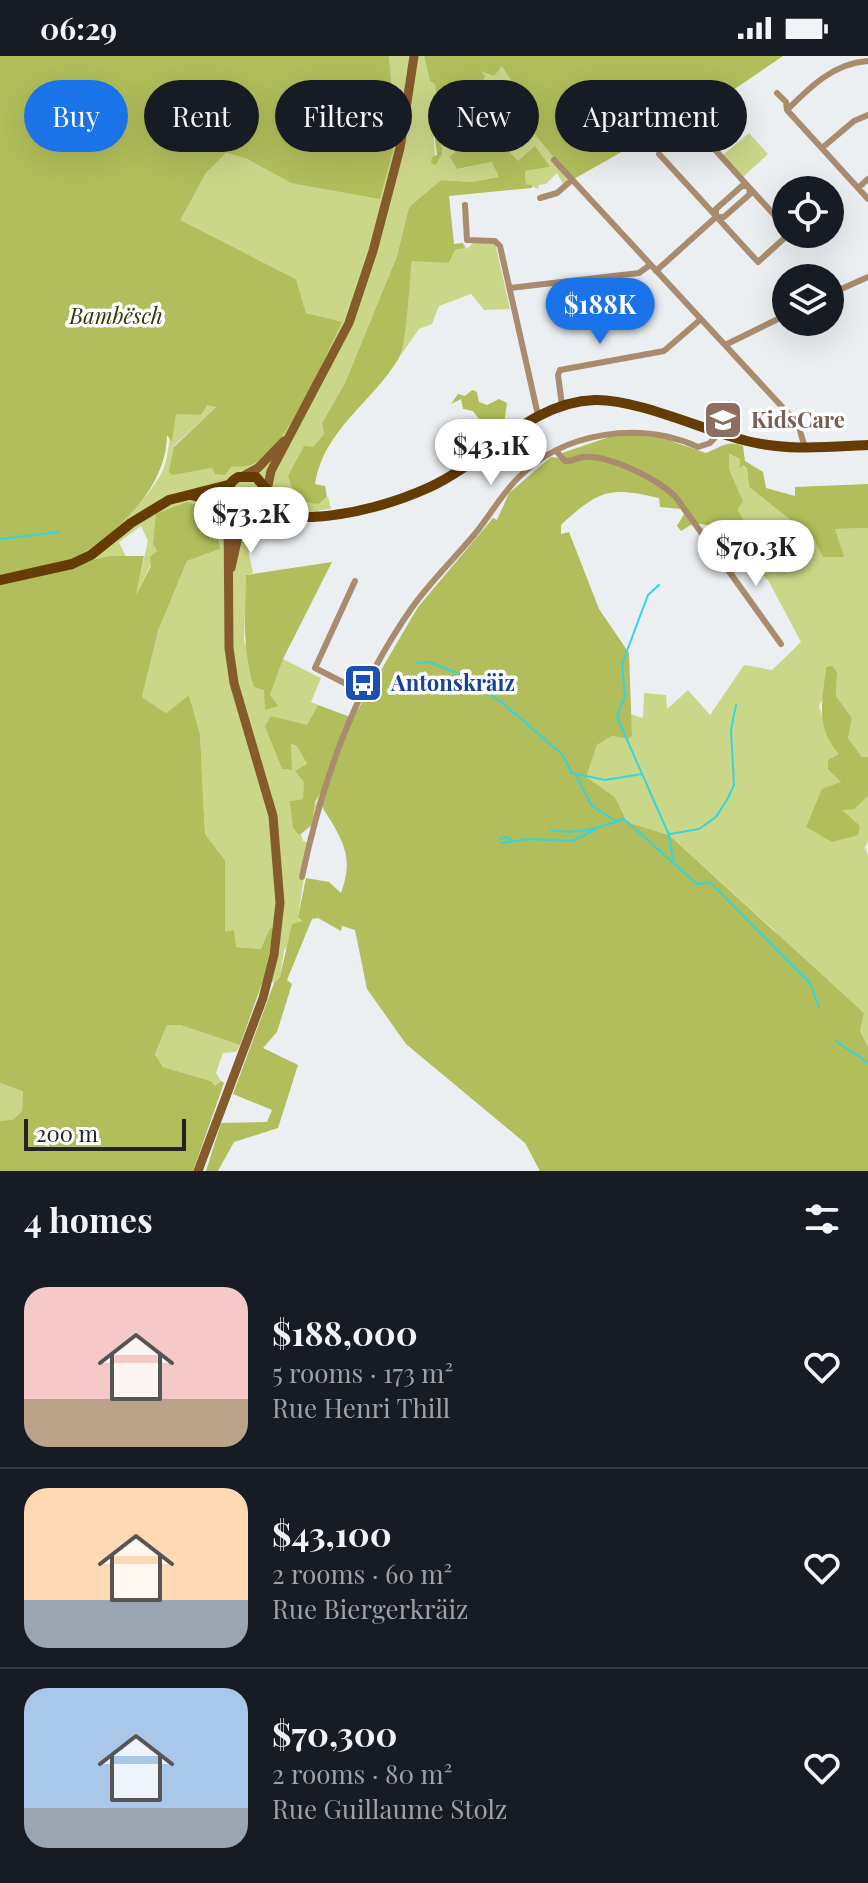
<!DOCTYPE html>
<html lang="en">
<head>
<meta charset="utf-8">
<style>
	:root { --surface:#171b24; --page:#20242c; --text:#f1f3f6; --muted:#9ea1a6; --line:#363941; --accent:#1a73e8 }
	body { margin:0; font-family:"Playfair Display",serif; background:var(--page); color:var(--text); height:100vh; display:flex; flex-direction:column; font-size:30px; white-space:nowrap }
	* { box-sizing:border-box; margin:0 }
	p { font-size:26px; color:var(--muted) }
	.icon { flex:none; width:44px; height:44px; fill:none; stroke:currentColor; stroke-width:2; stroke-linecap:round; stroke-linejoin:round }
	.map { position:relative; height:1115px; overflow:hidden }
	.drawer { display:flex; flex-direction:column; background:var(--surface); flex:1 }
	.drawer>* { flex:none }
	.banner { position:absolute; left:24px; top:24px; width:820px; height:72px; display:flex; gap:16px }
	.buttons { position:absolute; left:772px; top:120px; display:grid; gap:16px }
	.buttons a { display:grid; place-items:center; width:72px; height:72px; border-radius:50%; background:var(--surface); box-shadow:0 8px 32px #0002; font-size:40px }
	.scale { position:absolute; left:24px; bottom:20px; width:162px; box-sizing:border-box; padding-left:8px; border:4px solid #232425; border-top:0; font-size:22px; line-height:28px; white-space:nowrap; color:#232425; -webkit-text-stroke:6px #fff; paint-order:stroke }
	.price { position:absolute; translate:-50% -68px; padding:0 18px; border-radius:28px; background:#fff; color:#222; font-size:26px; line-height:52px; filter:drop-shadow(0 2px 4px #0008) }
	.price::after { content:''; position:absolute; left:50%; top:48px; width:24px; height:18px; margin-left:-12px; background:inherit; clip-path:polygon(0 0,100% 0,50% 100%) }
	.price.current { background:var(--accent); color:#fff }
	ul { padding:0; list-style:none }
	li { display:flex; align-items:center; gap:24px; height:200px; padding:0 24px }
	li+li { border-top:2px solid var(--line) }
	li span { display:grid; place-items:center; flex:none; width:224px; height:160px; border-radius:24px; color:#555 }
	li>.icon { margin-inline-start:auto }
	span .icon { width:96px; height:96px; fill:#fffc; stroke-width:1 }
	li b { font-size:34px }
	h2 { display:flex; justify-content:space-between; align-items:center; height:96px; padding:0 24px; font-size:34px }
	.tag { padding:0 28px; border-radius:36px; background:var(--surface); box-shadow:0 8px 32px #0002; font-size:28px; line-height:72px }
	.tag.current { background:var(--accent); color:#fff }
	.status { display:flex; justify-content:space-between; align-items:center; height:56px; padding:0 40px; background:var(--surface); direction:ltr }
	.status svg { height:22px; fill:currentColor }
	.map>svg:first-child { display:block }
	.green { fill:#cbd788 }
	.forest { fill:#b1be5b }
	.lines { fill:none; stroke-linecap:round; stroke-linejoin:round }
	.stream { stroke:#35d5de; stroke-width:2 }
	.minor { stroke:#a98b6d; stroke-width:6 }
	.secondary { stroke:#865b2b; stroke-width:9 }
	.primary { stroke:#653d04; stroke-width:10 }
	.labels { text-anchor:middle; stroke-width:7; stroke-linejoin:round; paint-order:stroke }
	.park-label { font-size:22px; font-style:italic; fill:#32370c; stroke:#fff }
	.education-label { font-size:22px; font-weight:bold; fill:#785e54; stroke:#fff; text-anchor:start }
	.transit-label { font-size:22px; font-weight:bold; fill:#164399; stroke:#fff; text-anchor:start }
</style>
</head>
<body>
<div class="status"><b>06:29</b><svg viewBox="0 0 49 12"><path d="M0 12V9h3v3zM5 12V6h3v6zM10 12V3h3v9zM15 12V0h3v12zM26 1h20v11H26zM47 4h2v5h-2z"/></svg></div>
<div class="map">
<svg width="868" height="1115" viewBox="0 0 868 1115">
	<rect width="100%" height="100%" fill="#ebeff2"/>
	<path class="green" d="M389,0H424L430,25L435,27L437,45L432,61L436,109L441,85L462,65L480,14L502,9L572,124L563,128L557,117L546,128L539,129L538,133L526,128L525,115L550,111L518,106L493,78L511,61L480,85L458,113L492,106L500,121L471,126L441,124L409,151L397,200L345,327L322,367L324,378L313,391H304L319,448L328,441L331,453L319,454L315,460L275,464L290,470L246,483L253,517L246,519L244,585L264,633L270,639L283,603L321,622L311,646L318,649L307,670L271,660L282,713L292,714L290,688L297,690L307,708L303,743L291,745L299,779L321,737L313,769L301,778L303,785L309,787L298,861L302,866L284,895L280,921L274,927L265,919L270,872L262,893L236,891L225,876V804L205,778L200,678L189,639L166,657L142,641L158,575L187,505L220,493L157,474L153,488L157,495L135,542L148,485L141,470L119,486L127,503L109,500L54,513C95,488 136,461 161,418C171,400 167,377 176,357L200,359L207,348L217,350L174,390L178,417L212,412L342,267L306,257L296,223L179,164L206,117L225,97L246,101L291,127L396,83Z
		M749,77L768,98L743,121L723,99Z
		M495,186L510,253L484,254L471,238L439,250L432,268L419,273L400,300L412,204L449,207L455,194L463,192V187L467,193L473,187Z
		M728,398L740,403L739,413L743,409L747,412L749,431L813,482L824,501L834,473L868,472V701H862L848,682L852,662L836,640L837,615L819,650L828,680L840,698L841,754L868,740V785L865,791L868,800V991L860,975L864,957L782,885L774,874L669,779L627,766L615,741L585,721L597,689L612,680L628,683L632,680L630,658L643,662L644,637L666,639L667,653L688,634L710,659L744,609L772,614L801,586L768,524L745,504L754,494L738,474L743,465L738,454L743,445L729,413Z
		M167,969H180L240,989L236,996L223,997L216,1017L221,1025L215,1030L211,1025L163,1011L155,1000Z
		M0,1027L23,1034L22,1055L13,1065H0Z"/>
	<path class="forest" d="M0,0H389L396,83L380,143L291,127L246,102L226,97L206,117L180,164L296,223L306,257L342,266C326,298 285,399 250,409C245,411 237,410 231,411L225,419L215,418L212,412L172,419L169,416L174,391L216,351L207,349L201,359L176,358L172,386L167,379C166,439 107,485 58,512L109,500H144L136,539L151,510L150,501L157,495L153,488L156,458L187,446L204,452L216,475L220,493L187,505L158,575L142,641L166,657L189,639L200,678L205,778L225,804V876L234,874L236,891L261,893L270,872L274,873L265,919L240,989L180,969H167L155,999L163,1011L211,1025L215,1030L221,1025L224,1027L193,1115H0V1065L13,1064L22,1055L23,1035L0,1027Z
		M424,0H783L720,43L709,56L676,58L641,85L572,124L517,56L512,41L517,34L502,10L494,20L481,15L485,20C475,48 462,65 441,84L442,98L436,109L431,107L432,101L437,99L432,61L437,45L435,28L430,25Z
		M504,46L512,55L511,61L494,79L518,105L535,90L550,111L525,115L526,128L532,129V132L449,140L454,188L463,187L464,192L455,194L449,207L412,205C409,225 407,287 399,302C373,346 323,374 315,428L325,430L327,441L319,448L297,445L288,420L304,390L313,391L324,378L322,367L345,327L397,200L409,151L441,124L471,126L499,121L492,106L457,113L450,101L468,83L480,85L477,68L489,50Z
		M472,334L477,336L479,346L487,349L499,343L507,347L503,375L493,382L473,355L463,353L461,343L451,348L458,338L465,340Z
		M633,378L665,383L706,397C719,392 728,383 743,390L745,405L763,416L766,432L795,440V431L868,428V472L835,473L844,501H823L813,482L749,431L747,412L743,409L739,413L740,403L729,398V413L743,445L738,454L743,464L738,474L694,467L681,475L677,470L684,458L681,453L660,451L659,442C610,430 598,434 561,469V478L569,476L599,553L629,597L632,680L628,683L612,680L597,689L586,721L615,741L627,766L669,779L864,957L860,975L868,991V1115H540L525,1087L406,988L367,933L355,874L342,870L341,875L318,862L312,863L287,924L292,928L277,976L263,992L298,1009L278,1072L234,1086L218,1115H206L221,1067L267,1066L272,1054L233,1038L274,927L280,921L292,868L302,865L298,861L306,822L329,826L341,837C350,811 349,797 335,772C328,758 321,755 320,738L315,746L312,768L299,779L293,772L290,745L303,743L304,726L295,715L307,708L297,690L291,688L292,714L282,713L265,670L271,660L307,669L318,649L353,662L418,551L493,462L497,464L509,437L551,401L561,402L562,397L612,380Z
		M332,506L283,603L270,639L278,650L265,654L264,634L254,631C242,594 245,557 246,519Z
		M832,610L837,616L836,640L852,662L848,682L862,701H868V740L854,753L842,754L860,770L858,779L832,786L806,771L822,733L841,726L828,713V704L839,698C814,670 823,644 826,611Z"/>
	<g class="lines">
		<path class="stream" d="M0,483L58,476
			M659,529L648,539L622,608L625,640L617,661L669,779L673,805
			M417,607L429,606L457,617L500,645L562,698L572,717L605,724L642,718
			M576,719L592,750L616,765
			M551,774C576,779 599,772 624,763L697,828L710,826L810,927L819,951
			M670,778L699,773L716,761L728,742L734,729L731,674L736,649
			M499,783L506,781L512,784
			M502,787L528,783L572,785L596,773
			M836,985L868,1007"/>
		<path class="minor" d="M777,37L786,46L787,54L868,143
			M787,54C810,31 834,7 868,5
			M697,74L786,172
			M822,92L854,65L868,59
			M659,98L758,206L789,178
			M554,104L798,368L805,392
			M858,132L868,123
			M540,142L557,137L572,124
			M465,149L467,184L495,185L500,190L538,359
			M791,178L802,189H814
			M656,215L716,161H724L750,138L749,131L743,129L716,153V161
			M510,232L639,217L650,209
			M830,238L868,221
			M725,289L786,259
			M562,349L558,319L560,314L664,295L701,263
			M557,396L565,405C572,406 576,402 583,401C608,398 657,423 675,440L781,588
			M355,525L315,612L362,636
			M302,821C322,725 354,635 411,553C429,527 453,504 474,479C489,461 501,439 518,422C564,375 640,365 698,391L710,387L719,377"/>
		<path class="secondary" d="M245,419L258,412L284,385
			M267,434L271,415L349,267L373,195L400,92L414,0
			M231,512L239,476L247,463
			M198,1115L263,942L274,899L280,847L273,760L234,627L229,592L228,453"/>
		<path class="primary" d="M191,439L225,447
			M269,440L295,459
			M255,462L265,453L267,434L256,421H238C222,430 219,456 240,462C248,465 257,462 264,461C281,459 297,461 313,461C352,459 395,447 430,431C487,405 529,346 595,344C637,343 703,374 747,385C787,395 827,391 868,389
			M0,524L72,508L91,499L131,467L169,444L228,429"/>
	</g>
	<defs>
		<g id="school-square" transform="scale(2)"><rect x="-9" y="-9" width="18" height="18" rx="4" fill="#8d6e63" stroke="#fff"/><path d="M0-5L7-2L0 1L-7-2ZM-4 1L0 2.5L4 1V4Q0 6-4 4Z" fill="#fff"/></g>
		<g id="bus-square" transform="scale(2)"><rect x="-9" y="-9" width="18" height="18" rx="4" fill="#1a4fb4" stroke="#fff"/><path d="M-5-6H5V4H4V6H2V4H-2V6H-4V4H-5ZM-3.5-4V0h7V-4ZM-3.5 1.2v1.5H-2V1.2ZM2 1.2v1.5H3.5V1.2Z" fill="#fff"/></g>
	</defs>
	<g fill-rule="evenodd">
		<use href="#school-square" x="723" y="364"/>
		<use href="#bus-square" x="363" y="627"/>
	</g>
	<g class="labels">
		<g class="park-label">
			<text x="116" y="268">Bambësch</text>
		</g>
		<g class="education-label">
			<text x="751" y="372">KidsCare</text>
		</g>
		<g class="transit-label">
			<text x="391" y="635">Antonskräiz</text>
		</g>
	</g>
</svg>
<div class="buttons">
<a><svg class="icon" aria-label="locate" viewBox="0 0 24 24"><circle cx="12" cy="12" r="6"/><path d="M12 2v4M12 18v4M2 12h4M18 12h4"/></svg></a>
<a><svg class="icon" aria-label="layers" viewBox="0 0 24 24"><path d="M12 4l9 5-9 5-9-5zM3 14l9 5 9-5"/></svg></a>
</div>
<div class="scale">200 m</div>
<b class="price current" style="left:600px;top:290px">$188K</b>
<b class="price" style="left:491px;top:431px">$43.1K</b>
<b class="price" style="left:251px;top:499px">$73.2K</b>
<b class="price" style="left:756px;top:532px">$70.3K</b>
<div class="banner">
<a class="tag current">Buy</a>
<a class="tag">Rent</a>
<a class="tag">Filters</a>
<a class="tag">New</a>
<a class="tag">Apartment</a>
</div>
</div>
<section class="drawer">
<h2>4 homes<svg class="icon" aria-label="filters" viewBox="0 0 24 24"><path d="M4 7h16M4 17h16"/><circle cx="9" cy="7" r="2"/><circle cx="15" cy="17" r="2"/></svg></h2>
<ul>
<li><span style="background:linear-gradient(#f6c9c9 70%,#b9a48a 0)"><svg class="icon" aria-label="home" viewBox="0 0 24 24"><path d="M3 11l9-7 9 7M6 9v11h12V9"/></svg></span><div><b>$188,000</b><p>5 rooms · 173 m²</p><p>Rue Henri Thill</p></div><svg class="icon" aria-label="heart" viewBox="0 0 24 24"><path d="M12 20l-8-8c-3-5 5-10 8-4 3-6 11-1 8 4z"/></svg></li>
<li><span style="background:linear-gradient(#ffd9b3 70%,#9aa5b1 0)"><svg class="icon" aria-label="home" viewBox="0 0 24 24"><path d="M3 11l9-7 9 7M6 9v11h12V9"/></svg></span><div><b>$43,100</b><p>2 rooms · 60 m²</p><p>Rue Biergerkräiz</p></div><svg class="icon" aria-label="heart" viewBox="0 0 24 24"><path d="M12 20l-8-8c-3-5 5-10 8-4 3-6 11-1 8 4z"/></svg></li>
<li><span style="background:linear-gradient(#a9c7e8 75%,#9aa5b1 0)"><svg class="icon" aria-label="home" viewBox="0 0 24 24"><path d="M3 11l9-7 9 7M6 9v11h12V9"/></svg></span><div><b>$70,300</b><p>2 rooms · 80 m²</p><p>Rue Guillaume Stolz</p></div><svg class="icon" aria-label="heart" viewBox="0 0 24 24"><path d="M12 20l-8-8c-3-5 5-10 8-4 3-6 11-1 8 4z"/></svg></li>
</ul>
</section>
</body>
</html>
